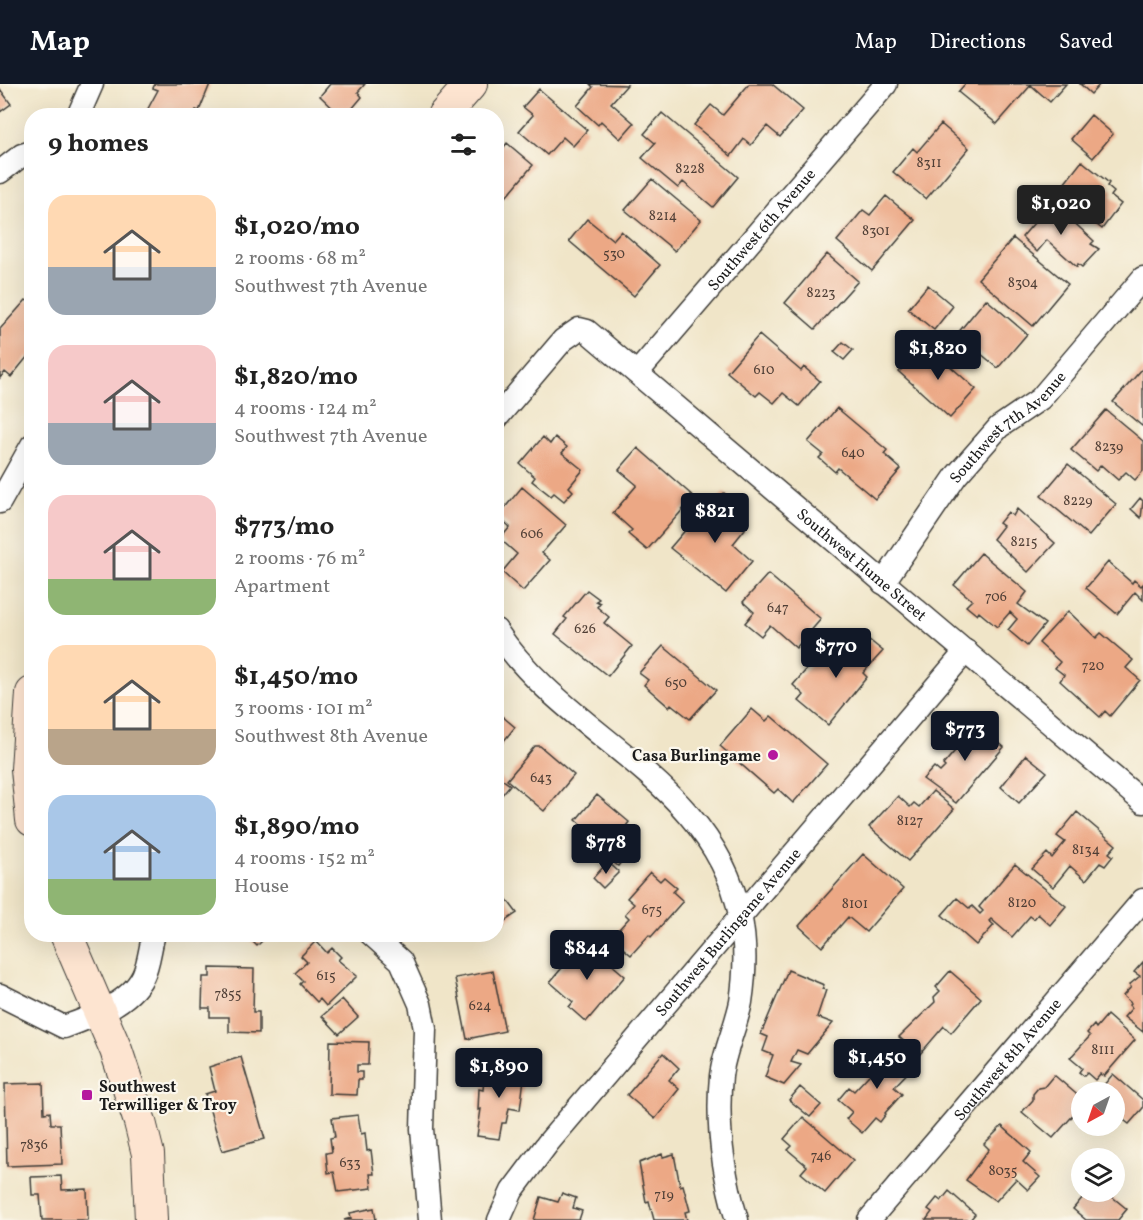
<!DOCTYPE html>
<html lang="en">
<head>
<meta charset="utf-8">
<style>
	:root { --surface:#fff; --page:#f6f6f6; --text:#222; --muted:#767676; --accent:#111827 }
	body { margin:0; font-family:Vollkorn,serif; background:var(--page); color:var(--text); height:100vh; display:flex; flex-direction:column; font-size:22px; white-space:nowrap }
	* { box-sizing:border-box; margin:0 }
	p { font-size:20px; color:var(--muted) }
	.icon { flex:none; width:33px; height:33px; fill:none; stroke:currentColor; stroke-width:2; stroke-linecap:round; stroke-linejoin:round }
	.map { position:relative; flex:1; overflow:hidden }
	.drawer { position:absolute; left:24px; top:24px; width:480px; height:834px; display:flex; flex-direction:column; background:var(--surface); border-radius:24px; box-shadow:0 6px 24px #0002 }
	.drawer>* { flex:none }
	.needle { width:39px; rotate:220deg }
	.fabs { position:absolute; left:1071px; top:998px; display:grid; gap:12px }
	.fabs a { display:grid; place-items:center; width:54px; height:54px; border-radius:50%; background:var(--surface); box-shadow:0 6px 24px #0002; font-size:30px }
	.price { position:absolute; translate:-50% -51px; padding:0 14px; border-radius:6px; background:var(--accent); color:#fff; font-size:20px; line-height:39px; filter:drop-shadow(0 2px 3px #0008) }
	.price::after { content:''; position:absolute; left:50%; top:36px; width:18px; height:14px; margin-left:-9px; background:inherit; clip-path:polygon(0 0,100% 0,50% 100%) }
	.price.current { background:#222; color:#fff }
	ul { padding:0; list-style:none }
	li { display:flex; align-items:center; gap:18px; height:150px; padding:0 24px }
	li span { display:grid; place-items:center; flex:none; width:168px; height:120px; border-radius:18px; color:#555 }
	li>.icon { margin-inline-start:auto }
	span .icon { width:72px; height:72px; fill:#fffc; stroke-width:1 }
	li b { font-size:26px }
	h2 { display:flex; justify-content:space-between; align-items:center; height:72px; padding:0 24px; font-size:26px }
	header { display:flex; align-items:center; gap:36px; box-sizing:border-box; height:84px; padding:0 30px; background:var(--accent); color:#fff }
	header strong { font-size:28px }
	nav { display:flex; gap:33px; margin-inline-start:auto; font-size:21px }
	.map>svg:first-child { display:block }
	.building { fill:#eca885 }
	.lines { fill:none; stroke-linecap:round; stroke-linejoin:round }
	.street-casing { stroke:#3c3a36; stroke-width:25 }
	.secondary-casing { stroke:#3c3a36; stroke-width:34 }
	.street { stroke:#fff; stroke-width:22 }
	.secondary { stroke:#fde4d0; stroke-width:32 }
	.poi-dot { fill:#b5179e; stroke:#fbf7ec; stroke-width:2 }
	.labels { text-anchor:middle; stroke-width:4.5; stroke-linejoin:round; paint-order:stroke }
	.number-label { font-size:14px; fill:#503f36 }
	.street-label { font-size:16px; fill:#1c1c1c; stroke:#fbf7ec }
	.poi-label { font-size:16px; font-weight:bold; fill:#1c1c1c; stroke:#fbf7ec; text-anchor:end }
</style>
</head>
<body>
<header>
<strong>Map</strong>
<nav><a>Map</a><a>Directions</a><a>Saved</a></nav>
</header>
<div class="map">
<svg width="1143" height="1136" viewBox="0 0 1143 1136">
	<rect width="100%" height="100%" fill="#fbf7ec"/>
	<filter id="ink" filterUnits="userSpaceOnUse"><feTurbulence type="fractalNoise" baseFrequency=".0167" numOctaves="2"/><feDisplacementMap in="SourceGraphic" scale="12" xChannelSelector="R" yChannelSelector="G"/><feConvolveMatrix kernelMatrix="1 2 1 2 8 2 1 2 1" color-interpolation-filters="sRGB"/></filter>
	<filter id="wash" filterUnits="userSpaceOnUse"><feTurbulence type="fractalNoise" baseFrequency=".008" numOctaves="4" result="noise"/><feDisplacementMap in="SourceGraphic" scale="24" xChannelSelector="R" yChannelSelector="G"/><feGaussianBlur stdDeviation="1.35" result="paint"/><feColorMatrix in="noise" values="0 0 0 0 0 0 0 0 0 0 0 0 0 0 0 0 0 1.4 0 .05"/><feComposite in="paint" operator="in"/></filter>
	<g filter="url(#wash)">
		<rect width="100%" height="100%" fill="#f0e5c8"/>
		<g id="blocks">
			<path class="building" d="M155,0H210L199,27L196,26L193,32H144L158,6L153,4Z
				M330,0H365L358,8L362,13L346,32H341L320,12Z
				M590,0L627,1L611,19L634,39L620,55L601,37L598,41L577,22L593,3Z
				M749,0H772L803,26L780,53L767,42L751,61L744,55L731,72L694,41L711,21L723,31Z
				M965,0H1066L1050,18L1031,1L997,40L958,8Z
				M1080,0H1100L1091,10Z
				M0,5L11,20L0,28Z
				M539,5L587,46L573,62L563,53L547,71L519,47L533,31L523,23Z
				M662,29L738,93L713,123L683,98L678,104L642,74L655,59L644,50Z
				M1091,31L1113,50L1093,74L1071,55Z
				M941,40L969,64L926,115L893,88L913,64L917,68Z
				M496,56L504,63L507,59L533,81L506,113L496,105Z
				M1082,77L1109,99L1107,102L1114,108L1111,112L1121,120L1102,145L1057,109Z
				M652,95L701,136L675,167L625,126Z
				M886,112L915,136L872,187L837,157L863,126L870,131Z
				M1052,118L1094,157L1091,160L1099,165L1082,183L1078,180L1077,183L1047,156L1037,168L1022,153Z
				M587,135L613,156L621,147L660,181L634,212L569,157Z
				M1013,154L1068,200L1033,242L978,195Z
				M827,170L858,197L815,245L785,219Z
				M928,201L953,222L934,246L908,225Z
				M986,215L1027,250L998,284L957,250Z
				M26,216L32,220V275L28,272L11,293L5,288L0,294V245Z
				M759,251L801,287L804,283L820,297L799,322L783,309L774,319L760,308L756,312L727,288Z
				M843,258L853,266L844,276L834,268Z
				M925,260L976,305L950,334L899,288Z
				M1143,284V341L1142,342L1113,318Z
				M837,324L887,366L884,370L901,385L875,415L838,384L835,388L819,374L823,370L808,358Z
				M1106,326L1143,357V387L1135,396L1126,388L1118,396L1101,381L1096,387L1071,366Z
				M543,353L550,360L555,353L567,363L562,369L583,386L569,403L573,407L564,417L554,409L551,412L532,397L535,393L520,380Z
				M638,364L694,413L647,466L628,450L632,446L613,429L637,401L619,386Z
				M1068,380L1116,420L1089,452L1041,412Z
				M522,403L566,441L542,469L550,476L523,507L502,488L517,470L500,455L510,443L498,432Z
				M724,409L742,426L734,436L745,445L733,460L752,477L726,509L670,464L713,414L717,416Z
				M1140,414L1143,417L1141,434L1131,425Z
				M1017,425L1055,459L1028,488L993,455L1003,442L999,439L1008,428L1013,432Z
				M981,469L1027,508L1018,520L1045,540L1027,562L1008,546L1017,535L1010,528L997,543L979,528L977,531L966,522L972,516L954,501Z
				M1108,478L1132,499L1134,496L1141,502L1143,500V516L1135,508L1117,530L1086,504Z
				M768,490L821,535L796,564L770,541L761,552L745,539L754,528L743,518Z
				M587,506L599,515L596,517L600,519L597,523L609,533L604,539L632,562L608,592L555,550L567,535L564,533Z
				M1068,527L1096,554L1101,549L1133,576L1126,584L1140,596L1110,632L1105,627L1100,633L1060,597L1064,591L1055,584L1060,578L1039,559Z
				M863,551L883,567L863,589L867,593L828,641L799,617L804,611L793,601L819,571L831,581L842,568L835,562L840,555L852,565Z
				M663,562L716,606L690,635L671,620L669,623L644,601L648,596L639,589Z
				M752,625L766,637L771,632L827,680L793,719L778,705L774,709L720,662Z
				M496,627L515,643L499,663L496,660Z
				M970,634L1004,663L956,719L923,695L934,683L940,688L945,683L943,681L965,655L957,649Z
				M535,662H540L574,691L544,727L507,696Z
				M1026,671L1047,688L1019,719L1001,703Z
				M496,691L510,701L496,718Z
				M933,707L954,725L908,777L869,743L898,712L910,723L914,719L919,723Z
				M597,711L629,738L621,749L635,761L618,782L607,773L612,767L576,736Z
				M1077,728L1116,761L1109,769L1113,772L1105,782L1100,779L1086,796L1070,782L1053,803L1032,785L1047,769L1052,774L1065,758L1057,752Z
				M863,770L903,805L866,848L848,833L822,863L799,842Z
				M608,778L619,788L603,804L593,794Z
				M1015,780L1066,822L1050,841L1038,830L1034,835L1030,832L1012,853L991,835L989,837L994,841L976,861L942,831L957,814L970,825L972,822L980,830L983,827L979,823Z
				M650,788L660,797L664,793L677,804L673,808L683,817L651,853L649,851L631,871L611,854L629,834L625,830L634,820L627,814Z
				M496,801L517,829L496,843Z
				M245,850H269L257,862Z
				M316,857L327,869L332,864L341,873L338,876L357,892L326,922L320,915L317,918L300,900L303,897L295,889L307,878L301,872Z
				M587,859L625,892L586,938L569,923L573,918L550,898L573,871L575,873Z
				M1143,878V948L1124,933L1132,924L1129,921L1131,919L1123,912L1131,903L1129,901L1140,892L1134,888Z
				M210,884L254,885L253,928H259V949L229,948V933H210V924H202L203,893H210Z
				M788,886L824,901L822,905L826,906L817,933L833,939L807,970L797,966L791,978L801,981L784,1001L765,993L773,971L763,967L768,953L761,950Z
				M493,887L505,947L467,955L455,894Z
				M950,887L981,914L951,949L944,942L920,970L899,953L935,918L934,913L940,907L936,903Z
				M342,915L358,933L339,950L322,932Z
				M1107,931L1135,956L1104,992L1100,990L1095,996L1087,989L1084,992L1079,988L1082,984L1070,974L1090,952L1087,949L1094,941L1096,944Z
				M330,957L369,958L368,981H357V988H362V996H358L357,1011L329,1010Z
				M897,961L917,979L894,1003L902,1010L885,1029L886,1030L880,1038L875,1034L862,1049L846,1035L852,1028L838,1016L849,1003L854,1007Z
				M663,969L679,984L669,996L679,1005L655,1035L627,1011Z
				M241,973L265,1055L222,1067L205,1010L215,1007L209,983Z
				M485,983L525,987L520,1026L509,1024L506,1039H502L499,1055L477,1052L481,1025L478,1026L479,1005L483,1006Z
				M1113,990L1143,1016V1024L1129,1040L1117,1031L1114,1034V1008H1098Z
				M1054,991L1082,1015V1031L1077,1027L1053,1054L1022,1028L1033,1016V1010L1038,1004L1044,1003Z
				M43,999L44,1029L50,1028L51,1040H60L62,1080L7,1082L5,1000Z
				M800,1003L821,1021L810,1033L789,1016Z
				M358,1031L361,1050L365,1049L367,1067L371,1066L374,1090H370L372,1104L338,1108L334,1088L328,1089L326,1069L332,1068L330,1054L335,1053L332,1034Z
				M803,1033L853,1076L825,1109L801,1089L807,1082L788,1066L792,1062L784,1055Z
				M1002,1042L1031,1068L1023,1078L1040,1093L1028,1106L1016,1095L996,1117L966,1096L989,1065L984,1060Z
				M662,1070L663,1073L674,1070L680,1102L683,1101L690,1127L685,1128L687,1136H654L649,1117L646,1118L639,1079Z
				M61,1092L62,1106L87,1105L88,1136H42L40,1111H32L31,1093Z
				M949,1107L975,1130L970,1136H926L932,1128L928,1125L937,1114L941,1117Z
				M1088,1107H1105L1127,1125L1118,1136H1086L1073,1125Z
				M562,1109L576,1114L573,1124L582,1127L579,1136H534L541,1113L558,1118Z
				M374,1124L376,1136H344L351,1134L350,1129Z"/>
		</g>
	</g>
	<g filter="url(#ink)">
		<use href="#blocks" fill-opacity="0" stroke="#3c3a36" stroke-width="1.5"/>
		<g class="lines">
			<g class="street-casing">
				<g id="street">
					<path d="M78,32L92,0"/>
					<path d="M0,88L22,71L32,68"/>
					<path id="s1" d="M637,289L886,0"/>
					<path id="s2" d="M496,335L563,256L579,245L587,247L1143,718"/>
					<path d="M0,418L32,361"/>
					<path id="s3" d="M883,499L956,392L999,343L1040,315L1143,194"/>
					<path d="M496,546C565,652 713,697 740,831C746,858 745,891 741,918C736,943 724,967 721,992C716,1042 723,1089 737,1136"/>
					<path d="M371,850L401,877L420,920L425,945L422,1045L430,1136"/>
					<path d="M0,911L64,943C90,934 130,919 143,892C149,880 150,863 154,850"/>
					<path id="s4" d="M499,1136L512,1107L548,1059L966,567"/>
					<path id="s5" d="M869,1136L1143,816"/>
				</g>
			</g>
			<g class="secondary-casing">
				<path id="secondary" d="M443,32L471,0
					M32,609L27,685L32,736
					M66,850L116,966L140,1038L148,1070L151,1136"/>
			</g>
			<use href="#street" class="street"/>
			<use href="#secondary" class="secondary"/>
		</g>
	</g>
	<g class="poi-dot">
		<circle cx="773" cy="671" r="6"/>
		<rect x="81" y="1005" width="12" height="12" rx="3"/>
	</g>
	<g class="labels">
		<g class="number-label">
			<text x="929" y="83">8311</text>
			<text x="690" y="89">8228</text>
			<text x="663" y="136">8214</text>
			<text x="876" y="151">8301</text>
			<text x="614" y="174">530</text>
			<text x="1023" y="203">8304</text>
			<text x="821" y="213">8223</text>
			<text x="764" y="290">610</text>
			<text x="1109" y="367">8239</text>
			<text x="853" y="373">640</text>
			<text x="1078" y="421">8229</text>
			<text x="532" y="454">606</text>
			<text x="1024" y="462">8215</text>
			<text x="996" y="517">706</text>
			<text x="778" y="528">647</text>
			<text x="585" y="549">626</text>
			<text x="1093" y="586">720</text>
			<text x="676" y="603">650</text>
			<text x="541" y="698">643</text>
			<text x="910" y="741">8127</text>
			<text x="1086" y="770">8134</text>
			<text x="1022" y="823">8120</text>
			<text x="855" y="824">8101</text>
			<text x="652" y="830">675</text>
			<text x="326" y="896">615</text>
			<text x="228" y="914">7855</text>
			<text x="480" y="926">624</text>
			<text x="1103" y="970">8111</text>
			<text x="34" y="1065">7836</text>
			<text x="821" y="1076">746</text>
			<text x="350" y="1083">633</text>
			<text x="1003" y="1091">8035</text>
			<text x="664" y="1115">719</text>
		</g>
		<g class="street-label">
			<text dy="6" stroke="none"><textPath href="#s1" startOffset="190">Southwest 6th Avenue</textPath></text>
			<text dy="6" stroke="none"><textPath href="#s3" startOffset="201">Southwest 7th Avenue</textPath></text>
			<text dy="6" stroke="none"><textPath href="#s2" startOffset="492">Southwest Hume Street</textPath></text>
			<text dy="6" stroke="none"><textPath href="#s4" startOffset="369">Southwest Burlingame Avenue</textPath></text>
			<text dy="6" stroke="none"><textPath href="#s5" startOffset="212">Southwest 8th Avenue</textPath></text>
		</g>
		<g class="poi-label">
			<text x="761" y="677">Casa Burlingame</text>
			<text x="99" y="1008" text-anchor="start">Southwest<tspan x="99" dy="18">Terwilliger &amp; Troy</tspan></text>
		</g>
	</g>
</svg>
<div class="fabs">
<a><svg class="needle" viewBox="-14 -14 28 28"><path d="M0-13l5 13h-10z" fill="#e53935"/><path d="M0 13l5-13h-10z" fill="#767676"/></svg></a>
<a><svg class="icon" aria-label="layers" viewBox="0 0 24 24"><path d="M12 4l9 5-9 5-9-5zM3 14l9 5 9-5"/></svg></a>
</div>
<b class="price current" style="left:1061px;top:152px">$1,020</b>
<b class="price" style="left:938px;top:297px">$1,820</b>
<b class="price" style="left:715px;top:460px">$821</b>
<b class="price" style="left:836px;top:595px">$770</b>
<b class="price" style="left:965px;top:678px">$773</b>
<b class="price" style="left:606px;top:791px">$778</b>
<b class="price" style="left:587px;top:897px">$844</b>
<b class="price" style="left:877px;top:1006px">$1,450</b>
<b class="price" style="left:499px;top:1015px">$1,890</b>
<section class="drawer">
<h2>9 homes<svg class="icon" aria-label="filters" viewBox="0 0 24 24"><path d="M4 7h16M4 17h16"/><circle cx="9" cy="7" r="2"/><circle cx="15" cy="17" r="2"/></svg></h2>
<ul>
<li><span style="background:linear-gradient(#ffd9b3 60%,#9aa5b1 0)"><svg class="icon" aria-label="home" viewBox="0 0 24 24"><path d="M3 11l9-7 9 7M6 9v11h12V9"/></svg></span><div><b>$1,020/mo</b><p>2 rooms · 68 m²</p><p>Southwest 7th Avenue</p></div></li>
<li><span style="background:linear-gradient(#f6c9c9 65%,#9aa5b1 0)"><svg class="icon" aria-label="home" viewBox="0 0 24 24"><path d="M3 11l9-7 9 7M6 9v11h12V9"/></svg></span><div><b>$1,820/mo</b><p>4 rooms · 124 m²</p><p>Southwest 7th Avenue</p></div></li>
<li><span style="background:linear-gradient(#f6c9c9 70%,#8fb573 0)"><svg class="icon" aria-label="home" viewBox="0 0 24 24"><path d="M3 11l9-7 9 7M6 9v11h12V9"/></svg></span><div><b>$773/mo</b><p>2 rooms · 76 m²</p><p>Apartment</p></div></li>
<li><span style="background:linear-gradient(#ffd9b3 70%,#b9a48a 0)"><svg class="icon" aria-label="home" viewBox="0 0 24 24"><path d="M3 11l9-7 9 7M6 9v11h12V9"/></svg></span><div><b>$1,450/mo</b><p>3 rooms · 101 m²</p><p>Southwest 8th Avenue</p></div></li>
<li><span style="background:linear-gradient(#a9c7e8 70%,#8fb573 0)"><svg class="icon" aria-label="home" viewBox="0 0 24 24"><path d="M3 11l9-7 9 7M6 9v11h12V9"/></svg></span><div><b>$1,890/mo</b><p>4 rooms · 152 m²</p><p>House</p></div></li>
</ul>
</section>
</div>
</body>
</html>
